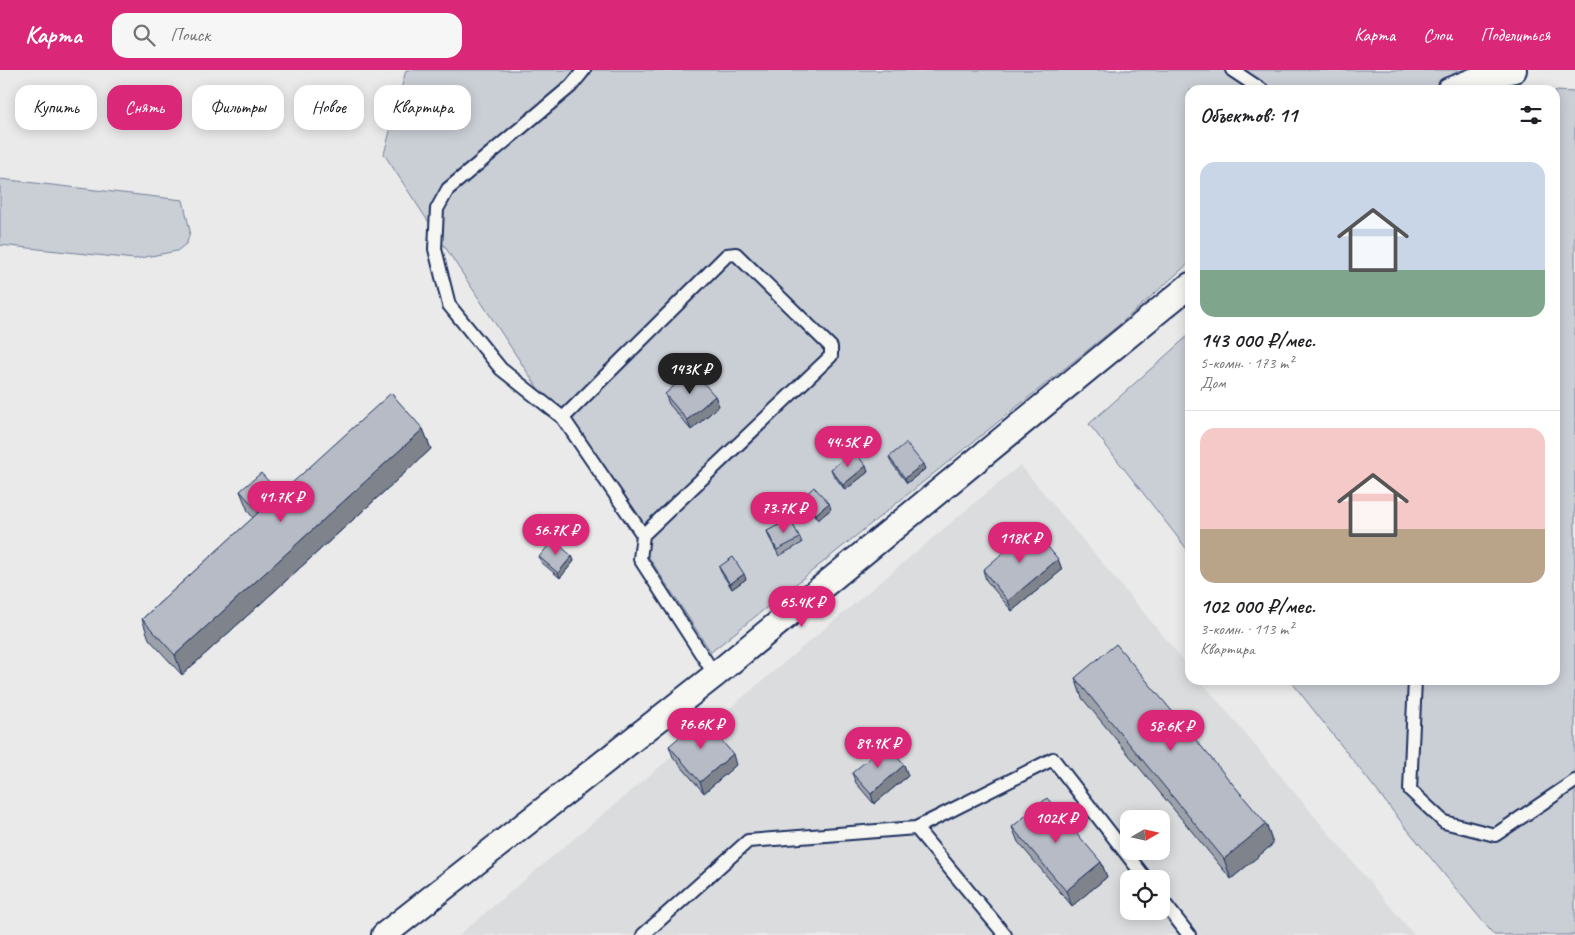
<!DOCTYPE html>
<html lang="ru">
<head>
<meta charset="utf-8">
<style>
	:root { --surface:#fff; --page:#f6f6f6; --text:#202124; --muted:#757577; --line:#e0e0e0; --accent:#db2777 }
	body { margin:0; font-family:Caveat,sans-serif; background:var(--page); color:var(--text); height:100vh; display:flex; flex-direction:column; font-size:19px; white-space:nowrap }
	* { box-sizing:border-box; margin:0 }
	p { font-size:16px; color:var(--muted) }
	.icon { flex:none; width:28px; height:28px; fill:none; stroke:currentColor; stroke-width:2; stroke-linecap:round; stroke-linejoin:round }
	.map { position:relative; flex:1; overflow:hidden }
	.side { position:absolute; left:1185px; top:15px; width:375px; height:600px; display:flex; flex-direction:column; background:var(--surface); border-radius:15px; box-shadow:0 2px 12px #0003 }
	.side>* { flex:none }
	.top-card { position:absolute; left:15px; top:15px; width:475px; height:45px; display:flex; gap:10px }
	.needle { width:32px; rotate:81deg }
	.controls { position:absolute; left:1120px; top:740px; display:grid; gap:10px }
	.controls a { display:grid; place-items:center; width:50px; height:50px; border-radius:10px; background:var(--surface); box-shadow:0 2px 12px #0003; font-size:25px }
	.price { position:absolute; translate:-50% -42px; padding:0 11px; border-radius:18px; background:var(--accent); color:#fff; font-size:16px; line-height:32px; filter:drop-shadow(0 1px 2px #0008) }
	.price::after { content:''; position:absolute; left:50%; top:30px; width:15px; height:11px; margin-left:-8px; background:inherit; clip-path:polygon(0 0,100% 0,50% 100%) }
	.price.current { background:#222; color:#fff }
	ul { padding:0; list-style:none }
	li { display:grid; align-content:center; gap:10px; height:265px; padding:0 15px }
	li+li { border-top:1px solid var(--line) }
	li span { display:grid; place-items:center; height:155px; border-radius:15px; color:#555 }
	li>.icon { margin-inline-start:auto }
	span .icon { width:90px; height:90px; fill:#fffc; stroke-width:1 }
	li b { font-size:21px }
	h2 { display:flex; justify-content:space-between; align-items:center; height:60px; padding:0 15px; font-size:21px }
	.chip { padding:0 18px; border-radius:15px; background:var(--surface); box-shadow:0 2px 12px #0003; font-size:18px; line-height:45px }
	.chip.current { background:var(--accent); color:#fff }
	header { display:flex; align-items:center; gap:30px; box-sizing:border-box; height:70px; padding:0 25px; background:var(--accent); color:#fff }
	header strong { font-size:24px }
	nav { display:flex; gap:28px; margin-inline-start:auto; font-size:18px }
	.search { width:350px; height:45px; background:var(--page); display:flex; align-items:center; gap:12px; box-sizing:border-box; padding:0 18px; border-radius:15px; color:var(--muted); font-size:19px }
	.map>svg:first-child { display:block }
	.built { fill:#dadcde; fill-rule:evenodd }
	.green { fill:#caced5; stroke:#727e9a }
	.lines { fill:none; stroke-linecap:round; stroke-linejoin:round }
	.lane-casing { stroke:#1b2f5e; stroke-width:16 }
	.street-casing { stroke:#1b2f5e; stroke-width:28 }
	.lane { stroke:#f6f6f2; stroke-width:12 }
	.street { stroke:#f6f6f2; stroke-width:24 }
	.wall { fill:#9da1aa; stroke:#1b2f5e }
	.shaded-wall { fill:#7f838b; stroke:#1b2f5e }
	.building { fill:#b6bbc6; stroke:#1b2f5e }
</style>
</head>
<body>
<header>
<strong>Карта</strong>
<div class="search"><svg class="icon" aria-label="search" viewBox="0 0 24 24"><circle cx="10" cy="10" r="6"/><path d="M15 15l6 6"/></svg>Поиск</div>
<nav><a>Карта</a><a>Слои</a><a>Поделиться</a></nav>
</header>
<div class="map">
<svg width="1575" height="865" viewBox="0 0 1575 865">
	<rect width="100%" height="100%" fill="#e9eae9"/>
	<filter id="ink" filterUnits="userSpaceOnUse"><feTurbulence type="fractalNoise" baseFrequency=".02" numOctaves="2"/><feDisplacementMap in="SourceGraphic" scale="10" xChannelSelector="R" yChannelSelector="G"/><feConvolveMatrix kernelMatrix="1 2 1 2 8 2 1 2 1" color-interpolation-filters="sRGB"/></filter>
	<g filter="url(#ink)">
		<path class="built" d="M1020,395L1190,598V610H1200L1414,865H459ZM1129,749H1161V781H1129ZM1129,809H1161V841H1129Z"/>
		<path class="green" d="M406,0H1470L1429,20H1190V192L1119,255L711,582L384,84Z
			M1555,21L1575,22V865H1494L1403,754L1290,610H1555Z
			M0,109L183,130L190,161L187,173L177,181L135,189L0,175Z
			M1190,264V483L1089,354Z"/>
		<g class="lines">
			<g class="lane-casing">
				<path id="lane" d="M584,0L571,16L448,119L437,139L435,179L449,235L501,299L563,348L643,465L640,489L715,605
					M1232,0L1262,20
					M563,348L727,185L736,184L831,277V286L643,465
					M1415,610L1410,720L1444,752L1495,765L1575,711
					M916,758L1053,689L1146,809
					M1161,829L1189,865
					M643,865L748,771L916,758L1005,865"/>
			</g>
			<g class="street-casing">
				<path id="street" d="M1449,20L1483,7L1514,0
					M384,865L715,605L1190,215"/>
			</g>
			<use href="#lane" class="lane"/>
			<use href="#street" class="street"/>
		</g>
		<path class="wall" d="M665,324L715,326L719,336L691,360L669,334Z
			M423,359L431,379L182,605L149,569L142,549L253,448L248,441L240,421L280,424Z
			M889,387L925,399L907,413L891,392Z
			M866,396L868,402L845,420L833,404L831,399Z
			M802,428L831,439L818,450L804,433Z
			M767,461L800,468L802,473L779,486L769,467Z
			M572,486L574,491L560,508L541,492L539,487Z
			M1058,489L1062,500L1012,541L986,510L983,500Z
			M719,497L746,509L732,519L721,502Z
			M1075,608L1266,754L1273,774L1231,809L1082,628Z
			M669,676L736,695L704,723L673,687Z
			M904,695L908,706L874,734L856,713L852,703Z
			M1012,757L1101,792L1107,807L1072,836L1018,772Z"/>
		<path class="shaded-wall" d="M715,326L719,336L691,360L687,350Z
			M423,359L431,379L182,605L175,585Z
			M923,394L925,399L907,413L905,408Z
			M866,396L868,402L845,420L843,415Z
			M829,433L831,439L818,450L816,444Z
			M572,486L574,491L560,508L558,503Z
			M1058,489L1062,500L1012,541L1008,531Z
			M744,504L746,509L732,519L730,514Z
			M733,684L736,695L704,723L700,712Z
			M904,695L908,706L874,734L871,724Z
			M1266,754L1273,774L1231,809L1224,789Z
			M1101,792L1107,807L1072,836L1066,821Z"/>
		<path class="building" d="M692,300L715,326L687,350L665,324Z
			M391,323L423,359L175,585L142,549L259,442L240,421L261,403L280,424Z
			M906,373L923,394L905,408L889,387Z
			M854,381L866,396L843,415L831,399Z
			M814,417L829,433L816,444L802,428Z
			M790,449L800,468L777,480L767,461Z
			M1032,458L1058,489L1008,531L983,500Z
			M553,470L572,486L558,503L539,487Z
			M733,487L744,504L730,514L719,497Z
			M1116,574L1266,754L1224,789L1075,608Z
			M702,648L733,684L700,712L669,676Z
			M886,674L904,695L871,724L852,703Z
			M1047,728L1101,792L1066,821L1012,757Z"/>
	</g>
</svg>
<div class="controls">
<a><svg class="needle" viewBox="-14 -14 28 28"><path d="M0-13l5 13h-10z" fill="#e53935"/><path d="M0 13l5-13h-10z" fill="#757577"/></svg></a>
<a><svg class="icon" aria-label="locate" viewBox="0 0 24 24"><circle cx="12" cy="12" r="6"/><path d="M12 2v4M12 18v4M2 12h4M18 12h4"/></svg></a>
</div>
<b class="price current" style="left:690px;top:325px">143K ₽</b>
<b class="price" style="left:848px;top:398px">44.5K ₽</b>
<b class="price" style="left:281px;top:453px">41.7K ₽</b>
<b class="price" style="left:784px;top:464px">73.7K ₽</b>
<b class="price" style="left:556px;top:486px">56.7K ₽</b>
<b class="price" style="left:1020px;top:494px">118K ₽</b>
<b class="price" style="left:802px;top:558px">65.4K ₽</b>
<b class="price" style="left:701px;top:680px">76.6K ₽</b>
<b class="price" style="left:1171px;top:682px">58.6K ₽</b>
<b class="price" style="left:878px;top:699px">89.9K ₽</b>
<b class="price" style="left:1056px;top:774px">102K ₽</b>
<div class="top-card">
<a class="chip">Купить</a>
<a class="chip current">Снять</a>
<a class="chip">Фильтры</a>
<a class="chip">Новое</a>
<a class="chip">Квартира</a>
</div>
<section class="side">
<h2>Объектов: 11<svg class="icon" aria-label="filters" viewBox="0 0 24 24"><path d="M4 7h16M4 17h16"/><circle cx="9" cy="7" r="2"/><circle cx="15" cy="17" r="2"/></svg></h2>
<ul>
<li><span style="background:linear-gradient(#c9d6e8 70%,#7fa58c 0)"><svg class="icon" aria-label="home" viewBox="0 0 24 24"><path d="M3 11l9-7 9 7M6 9v11h12V9"/></svg></span><div><b>143 000 ₽/мес.</b><p>5-комн. · 173 m²</p><p>Дом</p></div></li>
<li><span style="background:linear-gradient(#f6c9c9 65%,#b9a48a 0)"><svg class="icon" aria-label="home" viewBox="0 0 24 24"><path d="M3 11l9-7 9 7M6 9v11h12V9"/></svg></span><div><b>102 000 ₽/мес.</b><p>3-комн. · 113 m²</p><p>Квартира</p></div></li>
</ul>
</section>
</div>
</body>
</html>
